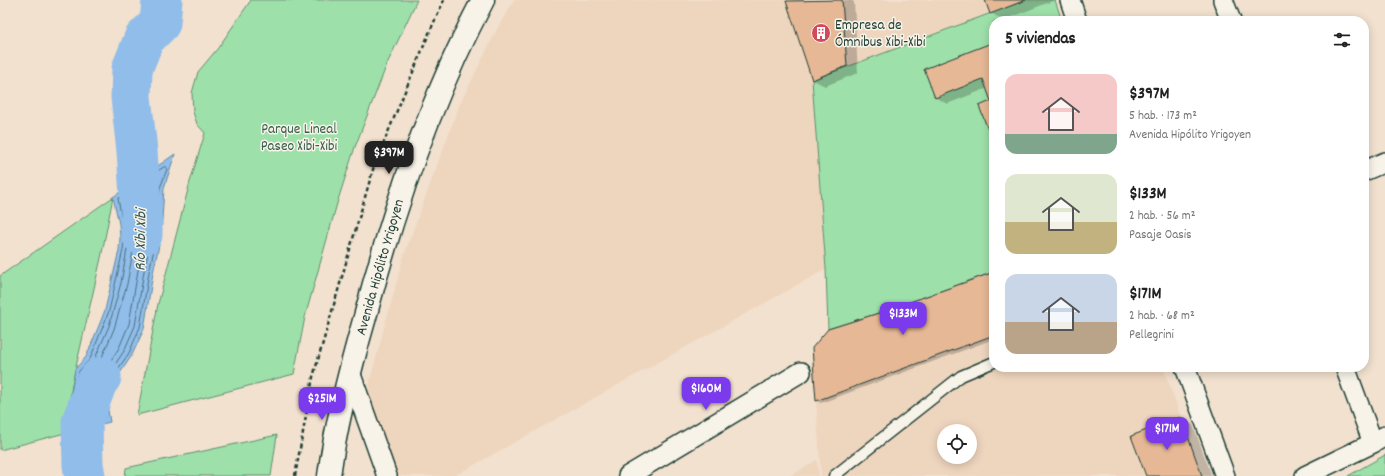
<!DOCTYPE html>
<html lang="es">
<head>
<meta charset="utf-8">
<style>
	:root { --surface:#fff; --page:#f2f2f2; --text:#222; --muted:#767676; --accent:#7c3aed }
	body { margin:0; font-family:Dekko,sans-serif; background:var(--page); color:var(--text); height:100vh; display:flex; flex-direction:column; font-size:15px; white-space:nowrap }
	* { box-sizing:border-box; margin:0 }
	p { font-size:13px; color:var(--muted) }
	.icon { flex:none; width:22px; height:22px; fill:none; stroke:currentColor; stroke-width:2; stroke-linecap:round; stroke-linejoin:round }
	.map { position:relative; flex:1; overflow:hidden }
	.side { position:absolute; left:989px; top:16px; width:380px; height:356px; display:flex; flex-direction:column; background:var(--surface); border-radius:16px; box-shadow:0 2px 10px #0003 }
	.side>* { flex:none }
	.tools { position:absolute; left:937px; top:424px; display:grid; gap:8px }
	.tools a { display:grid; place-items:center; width:40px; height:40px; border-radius:50%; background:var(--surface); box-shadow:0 2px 10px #0003; font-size:20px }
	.price { position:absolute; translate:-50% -34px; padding:0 9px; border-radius:8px; background:var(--accent); color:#fff; font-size:13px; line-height:26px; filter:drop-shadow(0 1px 2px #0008) }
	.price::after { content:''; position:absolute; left:50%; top:24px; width:12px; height:9px; margin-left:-6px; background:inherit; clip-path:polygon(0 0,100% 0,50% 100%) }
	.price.active { background:#222; color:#fff }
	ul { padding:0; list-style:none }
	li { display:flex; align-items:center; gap:12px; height:100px; padding:0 16px }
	li span { display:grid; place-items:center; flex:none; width:112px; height:80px; border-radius:12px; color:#555 }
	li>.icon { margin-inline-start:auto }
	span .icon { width:48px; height:48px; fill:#fffc; stroke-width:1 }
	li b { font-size:17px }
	h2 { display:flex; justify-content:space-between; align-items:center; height:48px; padding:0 16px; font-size:17px }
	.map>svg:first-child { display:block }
	.built { fill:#eed5be; fill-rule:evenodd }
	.green { fill:#9ee0aa; stroke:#5e8e6f }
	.water { fill:#90bdea; stroke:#638aa1 }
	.shadow { fill:#0003 }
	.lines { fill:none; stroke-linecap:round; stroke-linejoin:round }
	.shore { stroke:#4c707d; stroke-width:1 }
	.river { stroke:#90bdea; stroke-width:41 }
	.building { fill:#e6b896; stroke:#1f3d34 }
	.lane-casing { stroke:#1f3d34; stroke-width:13 }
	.street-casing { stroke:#1f3d34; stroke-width:22 }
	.secondary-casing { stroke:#1f3d34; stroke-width:25 }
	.path { stroke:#1f3d34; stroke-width:2.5; stroke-dasharray:4 3; stroke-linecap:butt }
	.lane { stroke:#f7f3e8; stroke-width:10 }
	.street { stroke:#f7f3e8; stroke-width:19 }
	.secondary { stroke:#f7f3e8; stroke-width:22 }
	.labels { text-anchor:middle; stroke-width:3; stroke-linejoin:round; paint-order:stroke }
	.poi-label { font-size:15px; fill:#1f3d34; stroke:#f7f3e8; text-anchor:start }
	.park-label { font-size:15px; fill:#385e4c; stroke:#f7f3e8 }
	.street-label { font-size:15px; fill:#1f3d34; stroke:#f7f3e8 }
	.water-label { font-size:16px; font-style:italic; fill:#365758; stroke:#f7f3e8 }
</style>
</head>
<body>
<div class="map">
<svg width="1385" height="476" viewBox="0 0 1385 476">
	<rect width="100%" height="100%" fill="#f2e1cf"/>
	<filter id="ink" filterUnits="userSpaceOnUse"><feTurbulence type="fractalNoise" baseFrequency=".025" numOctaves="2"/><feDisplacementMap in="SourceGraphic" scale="8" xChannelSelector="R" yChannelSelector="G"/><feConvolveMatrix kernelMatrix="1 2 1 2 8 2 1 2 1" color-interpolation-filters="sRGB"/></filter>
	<g filter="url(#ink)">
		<path class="built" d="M514,0H1026L812,80L826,269L454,476H393L366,402L370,380L404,255L459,106L497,29Z
			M994,335V367H1163L1181,417L1132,436L1146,476H821L816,401ZM944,431H970V457H944Z
			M817,460L819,476H790Z"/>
		<path class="green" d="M251,0H417L387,64L355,147L338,200L305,317L294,374L137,415L158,304L190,182L205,133L197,124L193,112L192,93L198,72L218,48Z
			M1026,0H1055L1062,21H994V272L882,312L828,329L826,269L812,80Z
			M113,197L101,258L72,384L65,433L0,450V276Z
			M277,435L271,476H125L126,468Z
			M1385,455V476H1348Z"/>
		<path class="water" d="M175,154L164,188L161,236L153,273L144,329L132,355L111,387L107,404L110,422L65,433L75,369L86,357L100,323L105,310L119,250L120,238L119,224L113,197Z"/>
		<path class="shadow" d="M798,0H851L854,2L858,73L825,86L813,80L787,1Z
			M986,0H1055L1003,20L991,13Z
			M994,43V140L992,139L993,102L988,88L947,104L935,97Z
			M994,273V339L821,403L817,401Z
			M1181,418L1193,425L1212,476H1147Z"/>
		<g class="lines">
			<path class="shore" d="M164,167H166L167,169L160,188L157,235L149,272L140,327L129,353L107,385L103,404L105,418L71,427L70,425L79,371L90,359L104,324L109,311L123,250L124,238L123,224L118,199Z
				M156,179L157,181L155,187L152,235L144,271L135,326L124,351L102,384L98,403L100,415L77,421L76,418L83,373L94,361L109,326L121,283L129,238L128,222L123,201Z
				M147,192L149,195L146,234L138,270L129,324L119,348L97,381L92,401L93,410L85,413L83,410L89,376L99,364L114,329L127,284L135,240L134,223L130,204Z"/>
			<path class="river" d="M142,235V225L137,151L131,97L132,69L144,39L160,23L162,0
				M85,476L83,465L82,422L97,382L101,377"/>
		</g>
		<path class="building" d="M842,0L847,66L812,80L786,1Z
			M985,0H1026L990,14Z
			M994,42V139L992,140L979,106L991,101L983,79L935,98L924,69Z
			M994,272V335L816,401L812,348L828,329L882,312Z
			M1181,417L1202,476H1146L1131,436Z"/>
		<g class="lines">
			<g class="lane-casing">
				<path id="lane" d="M834,476L961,376L994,362"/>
			</g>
			<g class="street-casing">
				<path id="street" d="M1070,0L1077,21
					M1223,0L1231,21
					M1364,171L1385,162
					M1185,367L1225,476
					M1345,367L1373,443
					M350,372L387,476
					M628,476L801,372
					M1305,476L1373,443L1385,436"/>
			</g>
			<g class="secondary-casing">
				<path id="secondary" d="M329,476C336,422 350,369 365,317C394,207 430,100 483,0"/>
			</g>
			<path class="path" d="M295,476L313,377L374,166L430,31L444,0"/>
			<use href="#lane" class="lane"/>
			<use href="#street" class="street"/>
			<use href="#secondary" class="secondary"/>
		</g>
	</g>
	<defs>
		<g id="building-disc" transform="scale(1)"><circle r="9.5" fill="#d1495b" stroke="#f7f3e8"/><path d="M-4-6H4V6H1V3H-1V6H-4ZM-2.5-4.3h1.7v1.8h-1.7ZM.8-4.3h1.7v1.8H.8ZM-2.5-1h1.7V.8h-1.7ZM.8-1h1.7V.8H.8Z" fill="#fff"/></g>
	</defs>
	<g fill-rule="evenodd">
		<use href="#building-disc" x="821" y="33"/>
	</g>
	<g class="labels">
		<g class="poi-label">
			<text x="835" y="29">Empresa de<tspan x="835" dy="17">Ómnibus Xibi-Xibi</tspan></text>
		</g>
		<g class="park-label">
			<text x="299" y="133">Parque Lineal<tspan x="299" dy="17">Paseo Xibi-Xibi</tspan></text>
		</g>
		<g class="street-label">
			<text transform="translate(379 267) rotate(-74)" y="5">Avenida Hipólito Yrigoyen</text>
		</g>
		<g class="water-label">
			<text transform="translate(139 240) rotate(-89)" y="6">Río Xibi Xibi</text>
		</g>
	</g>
</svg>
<div class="tools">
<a><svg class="icon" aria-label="locate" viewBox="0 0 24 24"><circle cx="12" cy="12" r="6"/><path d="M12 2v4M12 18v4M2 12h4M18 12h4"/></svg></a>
</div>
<b class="price active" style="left:389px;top:175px">$397M</b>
<b class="price" style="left:903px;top:336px">$133M</b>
<b class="price" style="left:706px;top:411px">$160M</b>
<b class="price" style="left:322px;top:421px">$251M</b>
<b class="price" style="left:1167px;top:451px">$171M</b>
<section class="side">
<h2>5 viviendas<svg class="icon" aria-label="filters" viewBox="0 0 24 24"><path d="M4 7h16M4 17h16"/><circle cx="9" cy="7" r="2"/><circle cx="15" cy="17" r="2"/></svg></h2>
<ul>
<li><span style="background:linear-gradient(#f6c9c9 75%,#7fa58c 0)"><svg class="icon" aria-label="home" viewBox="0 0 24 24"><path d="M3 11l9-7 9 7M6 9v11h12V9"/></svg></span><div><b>$397M</b><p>5 hab. · 173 m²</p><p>Avenida Hipólito Yrigoyen</p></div></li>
<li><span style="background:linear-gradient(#dfe7d0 60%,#c2b280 0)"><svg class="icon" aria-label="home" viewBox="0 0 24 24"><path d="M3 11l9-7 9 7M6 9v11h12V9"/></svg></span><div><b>$133M</b><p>2 hab. · 56 m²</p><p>Pasaje Oasis</p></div></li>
<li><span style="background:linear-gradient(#c9d6e8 60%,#b9a48a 0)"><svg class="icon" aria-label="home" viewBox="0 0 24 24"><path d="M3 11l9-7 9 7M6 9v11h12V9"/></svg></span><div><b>$171M</b><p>2 hab. · 68 m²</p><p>Pellegrini</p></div></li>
</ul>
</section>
</div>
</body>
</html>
